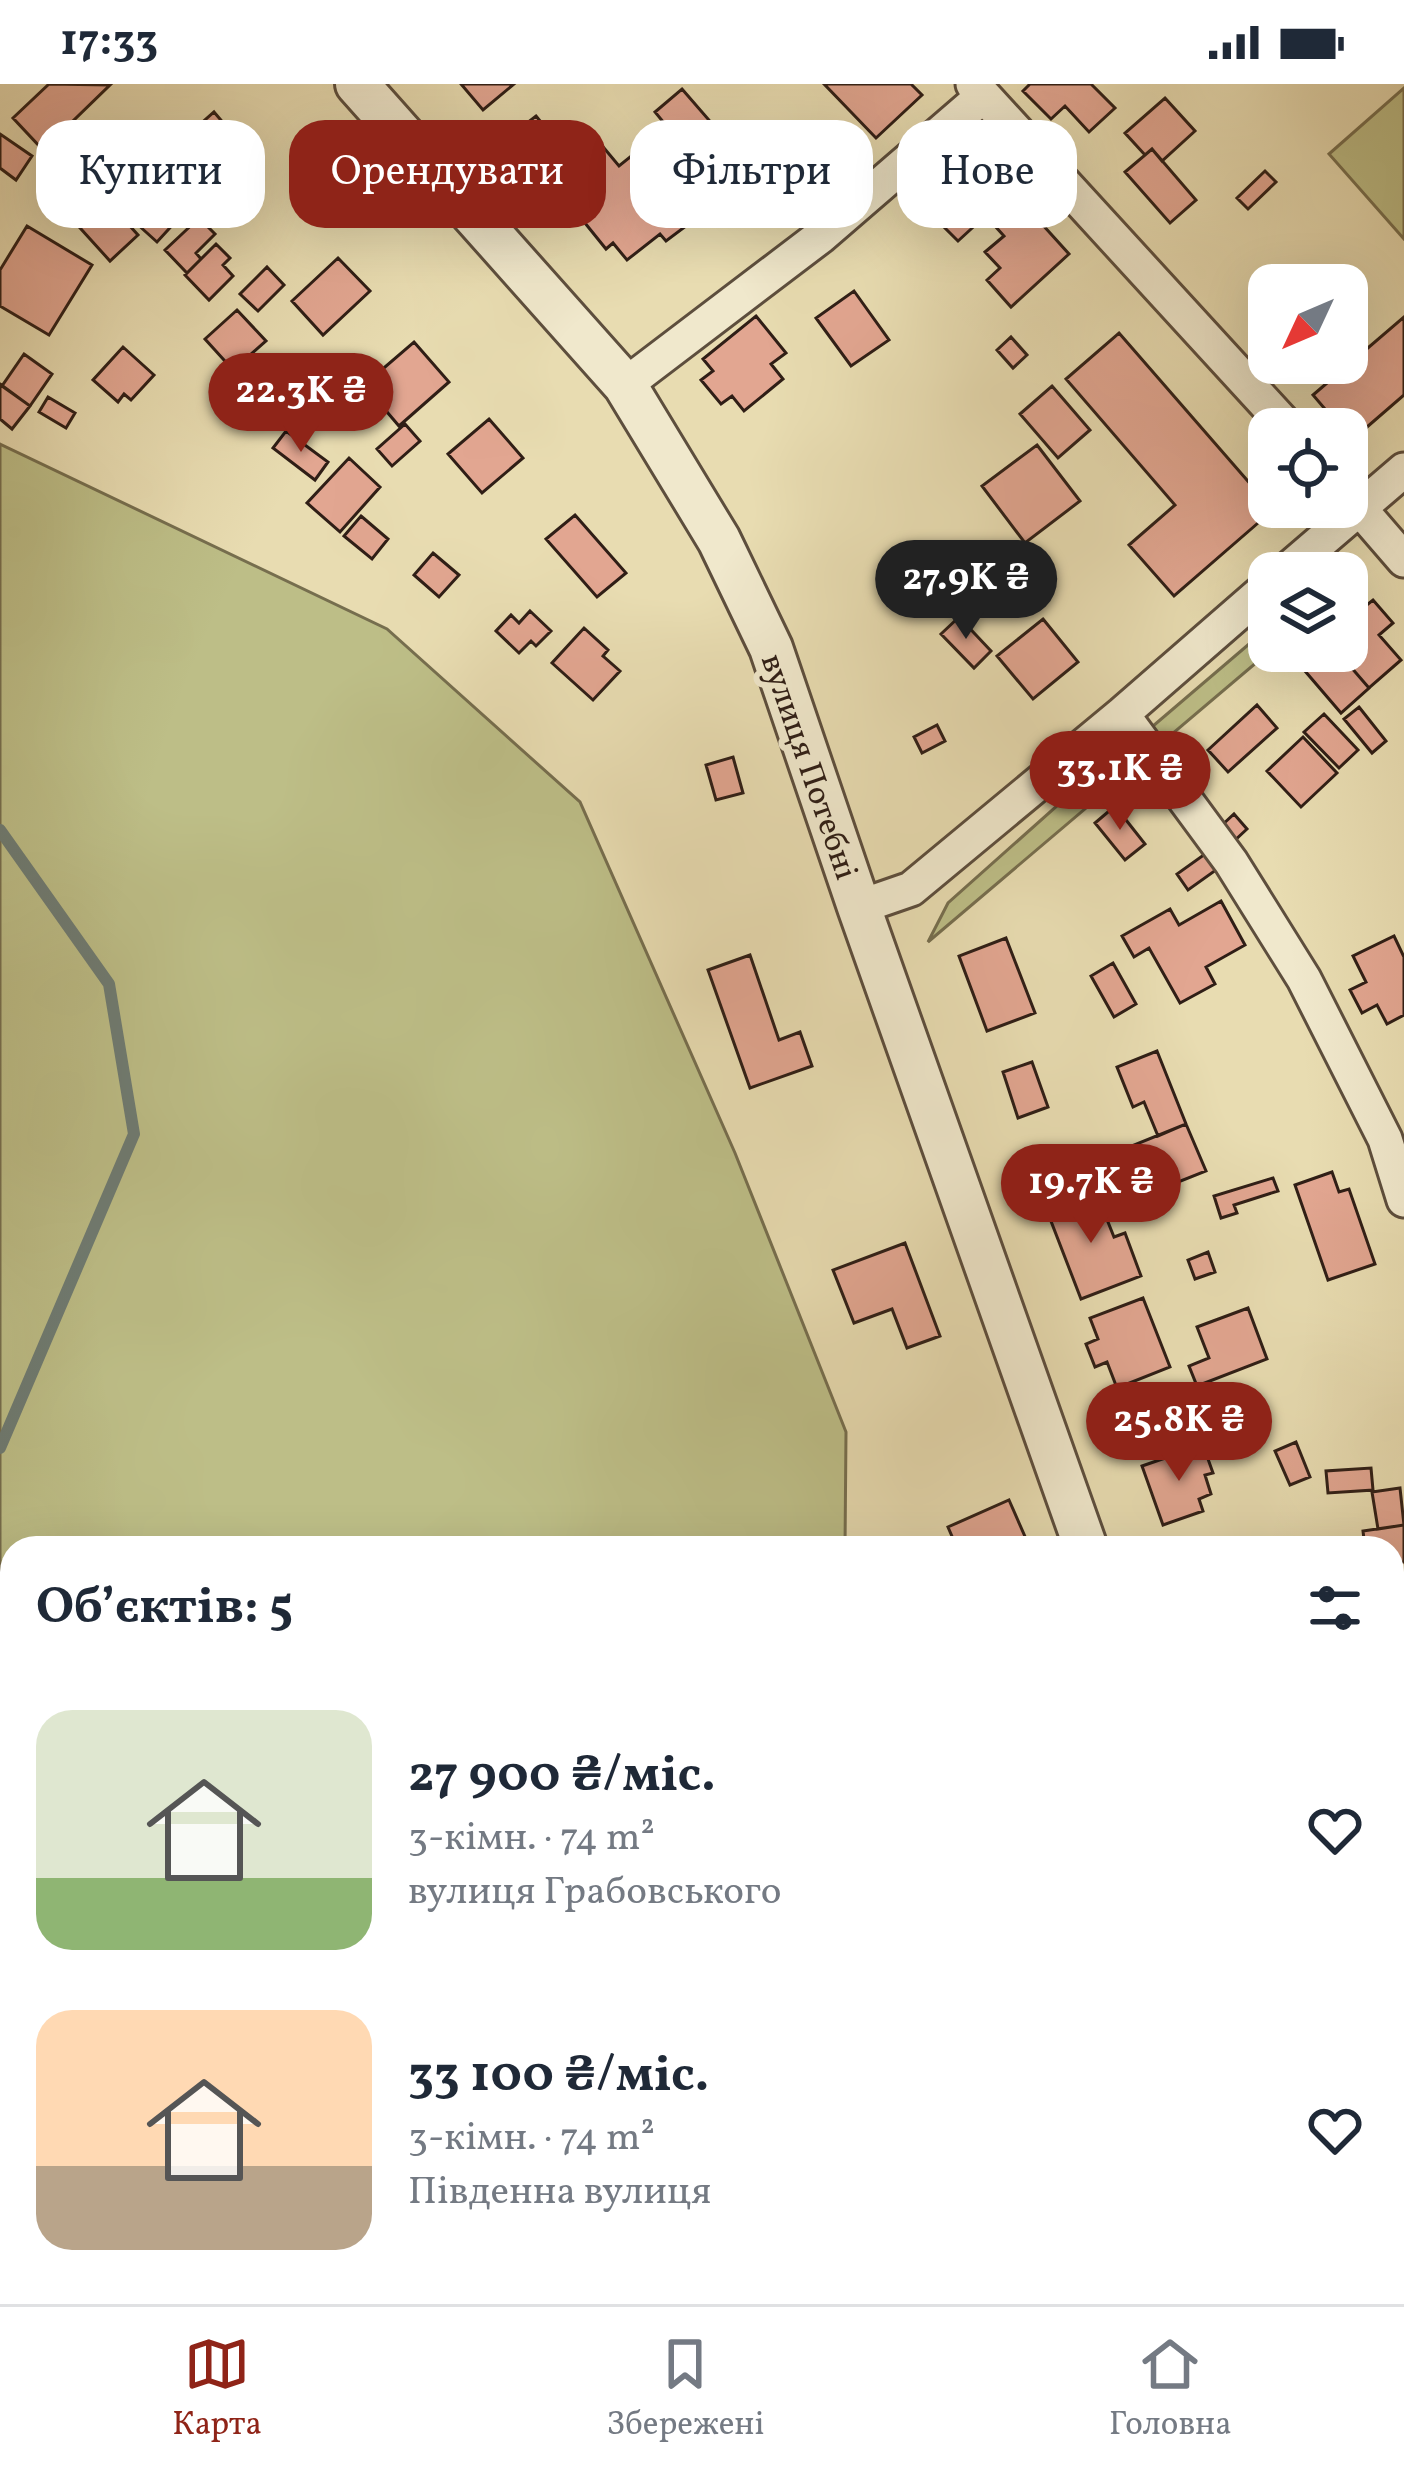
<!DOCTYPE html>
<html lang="uk">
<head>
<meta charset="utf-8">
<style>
	:root { --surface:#fff; --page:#f2f2f3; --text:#1f2937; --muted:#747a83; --line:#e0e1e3; --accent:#8f2418 }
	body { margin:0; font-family:Vollkorn,serif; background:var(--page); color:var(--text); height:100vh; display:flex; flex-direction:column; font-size:45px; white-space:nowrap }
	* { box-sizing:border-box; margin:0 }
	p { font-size:39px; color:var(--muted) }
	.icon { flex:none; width:66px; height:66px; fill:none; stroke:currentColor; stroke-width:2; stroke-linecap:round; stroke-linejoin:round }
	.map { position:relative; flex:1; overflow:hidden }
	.panel { position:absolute; left:0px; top:1452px; width:1404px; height:768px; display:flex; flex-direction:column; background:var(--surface); border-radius:36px 36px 0 0; box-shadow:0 12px 48px #0002 }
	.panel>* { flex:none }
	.guide { position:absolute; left:36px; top:36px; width:1332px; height:108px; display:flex; gap:24px }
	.needle { width:78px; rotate:226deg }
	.fabs { position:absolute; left:1248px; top:180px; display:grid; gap:24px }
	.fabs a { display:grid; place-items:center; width:120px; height:120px; border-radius:24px; background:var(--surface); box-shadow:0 12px 48px #0002; font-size:60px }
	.price { position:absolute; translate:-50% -102px; padding:0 27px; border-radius:42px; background:var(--accent); color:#fff; font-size:39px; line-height:78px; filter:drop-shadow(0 3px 6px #0008) }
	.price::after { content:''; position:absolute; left:50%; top:72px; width:36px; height:27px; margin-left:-18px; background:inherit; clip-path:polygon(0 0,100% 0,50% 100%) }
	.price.active { background:#222; color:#fff }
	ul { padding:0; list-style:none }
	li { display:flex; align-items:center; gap:36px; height:300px; padding:0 36px }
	li span { display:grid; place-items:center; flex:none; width:336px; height:240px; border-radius:36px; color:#555 }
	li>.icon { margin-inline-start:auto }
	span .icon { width:144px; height:144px; fill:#fffc; stroke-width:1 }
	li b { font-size:51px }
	h2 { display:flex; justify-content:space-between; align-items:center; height:144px; padding:0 36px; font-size:51px }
	.pill { padding:0 42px; border-radius:36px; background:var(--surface); box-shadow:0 12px 48px #0002; font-size:42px; line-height:108px }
	.pill.active { background:var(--accent); color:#fff }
	.status { display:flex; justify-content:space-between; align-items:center; height:84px; padding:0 60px; background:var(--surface); direction:ltr }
	.status svg { height:33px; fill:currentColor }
	.dock { display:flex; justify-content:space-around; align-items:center; height:168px; border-top:3px solid var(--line); background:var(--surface); font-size:33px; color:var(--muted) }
	.dock a { display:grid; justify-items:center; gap:6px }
	.dock .active { color:var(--accent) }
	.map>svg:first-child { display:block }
	.green { fill:#bdbe87; stroke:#766e4e; stroke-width:3 }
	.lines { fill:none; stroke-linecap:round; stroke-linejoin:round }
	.stream { stroke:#6e7c74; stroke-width:12 }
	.building { fill:#e2a691; stroke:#2f1e16; stroke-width:3 }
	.minor-casing { stroke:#5d4e3d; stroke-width:39 }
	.tertiary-casing { stroke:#5d4e3d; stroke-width:48 }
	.minor { stroke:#f0e8cc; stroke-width:33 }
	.tertiary { stroke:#f0e8cc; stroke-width:42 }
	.labels { text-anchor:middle; stroke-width:12; stroke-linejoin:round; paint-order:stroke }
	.street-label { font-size:33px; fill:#2f1e16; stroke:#f0e8cc }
</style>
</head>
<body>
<div class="status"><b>17:33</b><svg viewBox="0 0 49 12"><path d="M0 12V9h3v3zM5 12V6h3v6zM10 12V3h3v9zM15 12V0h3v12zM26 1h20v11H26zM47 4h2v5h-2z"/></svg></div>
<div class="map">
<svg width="1404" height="2220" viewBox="0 0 1404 2220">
	<rect width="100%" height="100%" fill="#e8dcb1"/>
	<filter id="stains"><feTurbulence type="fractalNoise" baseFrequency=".00167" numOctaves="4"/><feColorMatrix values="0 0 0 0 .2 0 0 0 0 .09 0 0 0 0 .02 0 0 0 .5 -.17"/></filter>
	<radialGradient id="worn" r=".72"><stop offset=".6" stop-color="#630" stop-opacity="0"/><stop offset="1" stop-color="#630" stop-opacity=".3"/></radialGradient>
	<path class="green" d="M1404,4V155L1329,70Z
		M0,360L387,545L580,718L735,1069L846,1348L845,1464H12V2208H317L318,2220H0Z
		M1269,543L1270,567L1158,662L1146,648Z
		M1123,663L1145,674L928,858L948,819Z
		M1404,1555V2073L1392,2074V1557Z"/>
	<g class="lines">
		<path class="stream" d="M0,746L109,900L134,1050L0,1364"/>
	</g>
	<path class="building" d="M49,0L110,1L43,66L13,34Z
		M461,0H514L483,26Z
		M824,0H911L922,11L876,54Z
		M1030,0H1091L1115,24L1089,48L1065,22L1051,35L1023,7Z
		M682,5L715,43L687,67L655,28Z
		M1165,14L1195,47L1162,77L1152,65L1145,71L1125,49Z
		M214,28L260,82L206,129L160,76Z
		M536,32L558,59L518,91L496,63Z
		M119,47L158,81L125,119L86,85Z
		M0,50L32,72L16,96L0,84Z
		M599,58L619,82L640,65L658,87L649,94L672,124L676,121L690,139L666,157L660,150L627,176L613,159L606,165L551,97Z
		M1152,65L1196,116L1170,139L1125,88Z
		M743,68L758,84L727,113L711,96Z
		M1265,87L1276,98L1248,125L1237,114Z
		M90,98L138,151L110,177L62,124Z
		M980,107L995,123L958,157L942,141Z
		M146,108L177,136L157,158L126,130Z
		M1022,118L1069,170L1011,223L987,196L1000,184L985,168L1004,152L995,142Z
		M199,134L215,150L196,169L201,175L187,189L165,166Z
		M27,142L92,181L49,251L0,222V186Z
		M216,160L230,174L223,181L233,192L209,216L185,191Z
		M338,174L370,207L323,251L292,217Z
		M267,183L284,201L258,227L240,210Z
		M854,207L889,256L851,282L816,234Z
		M237,226L266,257L233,286L205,255Z
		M756,232L786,269L771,280L783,295L744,327L732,312L721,320L701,296L713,287L703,275Z
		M1404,233V311L1352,356L1347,350V345H1342L1313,311Z
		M1119,249L1273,426L1174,512L1129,461L1175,421L1066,295Z
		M1011,253L1027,271L1013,284L997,266Z
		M414,258L449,298L399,342L364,301Z
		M123,263L154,291L131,316L124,310L118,318L93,296Z
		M24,270L52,290L30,322L2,302Z
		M0,300L30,322L12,345L0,335Z
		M1052,302L1090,346L1058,374L1020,330Z
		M48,313L75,329L66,344L39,328Z
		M489,335L523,374L482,409L448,370Z
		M405,340L420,357L392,382L377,365Z
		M286,347L328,378L315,396L273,364Z
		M1037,361L1080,417L1025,459L982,402Z
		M349,374L380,403L340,448L307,419Z
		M575,431L626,489L597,513L546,455Z
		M361,432L388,455L372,475L344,452Z
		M433,469L459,491L439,513L414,491Z
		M1373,516L1393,539L1379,551L1401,576L1369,604L1337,567H1347V525L1352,521L1358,528Z
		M530,527L551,547L536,562L531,557L519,569L496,547L511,531L519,539Z
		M959,533L991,567L974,584L941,550Z
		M1043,535L1078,578L1033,615L997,572Z
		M584,544L608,566L603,572L620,587L593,616L552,579Z
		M1299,567H1337L1369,604L1341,629L1293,573Z
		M1257,621L1277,644L1228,688L1208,666Z
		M1359,623L1386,657L1372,669L1344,635Z
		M1324,630L1358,666L1339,684L1304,648Z
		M937,641L945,657L922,669L914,653Z
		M1303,653L1337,689L1301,723L1267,687Z
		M733,673L743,709L716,716L706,681Z
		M1115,722L1145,760L1125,776L1095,739Z
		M1234,730L1247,745L1234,757L1221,742Z
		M1205,770L1216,786L1188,806L1177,790Z
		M1221,817L1245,861L1206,883L1215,900L1180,919L1149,864L1134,873L1122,852L1170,825L1179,841Z
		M1394,852L1404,873V931L1387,940L1377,921L1362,929L1350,906L1366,898L1353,872Z
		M1006,854L1035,929L987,947L959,872Z
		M750,871L779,956L800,948L812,982L750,1004L708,886Z
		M1113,879L1136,920L1114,933L1091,892Z
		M1157,967L1186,1040L1158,1052L1144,1018L1133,1023L1117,983Z
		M1032,978L1048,1023L1018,1034L1003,988Z
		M1186,1040L1206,1087L1148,1110L1129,1063Z
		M1332,1088L1339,1108L1349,1105L1375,1180L1328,1196L1295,1101Z
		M1273,1094L1278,1107L1234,1121L1237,1129L1221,1134L1214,1112Z
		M1074,1107L1082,1125L1100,1118L1114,1153L1125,1149L1141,1192L1081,1215L1044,1119Z
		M905,1159L940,1252L907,1264L892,1225L854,1239L833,1186Z
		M1208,1168L1215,1188L1195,1195L1188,1176Z
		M1143,1214L1170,1283L1117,1304L1107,1278L1095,1283L1086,1260L1098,1255L1090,1234Z
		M1248,1224L1267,1275L1197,1302L1189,1282L1209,1274L1197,1243Z
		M1296,1358L1310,1393L1290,1401L1275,1367Z
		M1203,1361L1213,1389L1205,1391L1211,1410L1199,1415L1203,1427L1163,1441L1142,1382Z
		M1371,1384L1373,1406L1328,1409L1326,1387Z
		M1400,1404L1404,1441L1378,1445L1372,1408Z
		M1009,1416L1030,1464H957L948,1443Z
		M1404,1441V1478L1392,1479V1464H1365L1363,1447Z
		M1404,2076V2114L1392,2115V2078Z
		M317,2208H389V2220H318Z
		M797,2208H876L878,2220H799Z"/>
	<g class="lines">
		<g class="minor-casing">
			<path id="minor" d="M973,0L1289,345
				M625,301L821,152L983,12
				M1347,410L1404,476
				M1284,489L1404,386
				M1122,630L1231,778L1304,895L1385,1055L1404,1116
				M859,823L911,805L1122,630L1269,502
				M1392,1524L1404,1522"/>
		</g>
		<g class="tertiary-casing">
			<path id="tertiary" d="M357,0L625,301L719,456L771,564L859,823L1086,1464
				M1222,2208L1224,2220"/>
		</g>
		<use href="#minor" class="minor"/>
		<use href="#tertiary" class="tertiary"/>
	</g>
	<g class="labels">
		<g class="street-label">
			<text transform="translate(811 682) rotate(71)" y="12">вулиця Потебні</text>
		</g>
	</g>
	<rect width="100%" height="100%" filter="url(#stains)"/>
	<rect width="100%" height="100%" fill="url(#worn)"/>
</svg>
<div class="fabs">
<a><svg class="needle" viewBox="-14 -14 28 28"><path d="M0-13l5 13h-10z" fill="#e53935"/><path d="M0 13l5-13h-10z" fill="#747a83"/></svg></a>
<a><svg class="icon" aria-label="locate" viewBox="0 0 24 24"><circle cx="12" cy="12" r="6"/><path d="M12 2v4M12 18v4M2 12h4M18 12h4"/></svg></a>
<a><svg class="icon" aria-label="layers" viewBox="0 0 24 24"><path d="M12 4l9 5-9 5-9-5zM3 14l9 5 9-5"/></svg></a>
</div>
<b class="price" style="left:301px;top:371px">22.3K ₴</b>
<b class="price active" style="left:966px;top:558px">27.9K ₴</b>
<b class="price" style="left:1120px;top:749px">33.1K ₴</b>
<b class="price" style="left:1091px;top:1162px">19.7K ₴</b>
<b class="price" style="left:1179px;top:1400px">25.8K ₴</b>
<div class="guide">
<a class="pill">Купити</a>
<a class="pill active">Орендувати</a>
<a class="pill">Фільтри</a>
<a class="pill">Нове</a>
</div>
<section class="panel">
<h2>Об’єктів: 5<svg class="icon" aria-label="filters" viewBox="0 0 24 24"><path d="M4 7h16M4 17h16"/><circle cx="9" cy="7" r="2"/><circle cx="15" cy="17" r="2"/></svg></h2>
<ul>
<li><span style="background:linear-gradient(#dfe7d0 70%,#8fb573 0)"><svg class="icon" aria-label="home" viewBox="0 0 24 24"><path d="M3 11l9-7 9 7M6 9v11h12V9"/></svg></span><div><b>27 900 ₴/міс.</b><p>3-кімн. · 74 m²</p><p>вулиця Грабовського</p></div><svg class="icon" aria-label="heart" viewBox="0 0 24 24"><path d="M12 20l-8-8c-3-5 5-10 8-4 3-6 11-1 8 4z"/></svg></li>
<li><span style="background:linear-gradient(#ffd9b3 65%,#b9a48a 0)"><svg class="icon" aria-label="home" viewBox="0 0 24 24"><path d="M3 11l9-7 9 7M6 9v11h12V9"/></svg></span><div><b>33 100 ₴/міс.</b><p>3-кімн. · 74 m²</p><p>Південна вулиця</p></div><svg class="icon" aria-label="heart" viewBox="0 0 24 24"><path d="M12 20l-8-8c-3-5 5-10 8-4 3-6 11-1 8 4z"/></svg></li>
</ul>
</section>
</div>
<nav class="dock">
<a class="active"><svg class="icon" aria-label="map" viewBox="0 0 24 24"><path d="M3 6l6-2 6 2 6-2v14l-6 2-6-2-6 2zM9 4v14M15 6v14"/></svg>Карта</a>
<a><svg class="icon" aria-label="saved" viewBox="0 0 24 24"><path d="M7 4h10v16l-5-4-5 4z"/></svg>Збережені</a>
<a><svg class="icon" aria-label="home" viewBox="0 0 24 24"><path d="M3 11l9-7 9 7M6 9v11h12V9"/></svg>Головна</a>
</nav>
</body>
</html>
